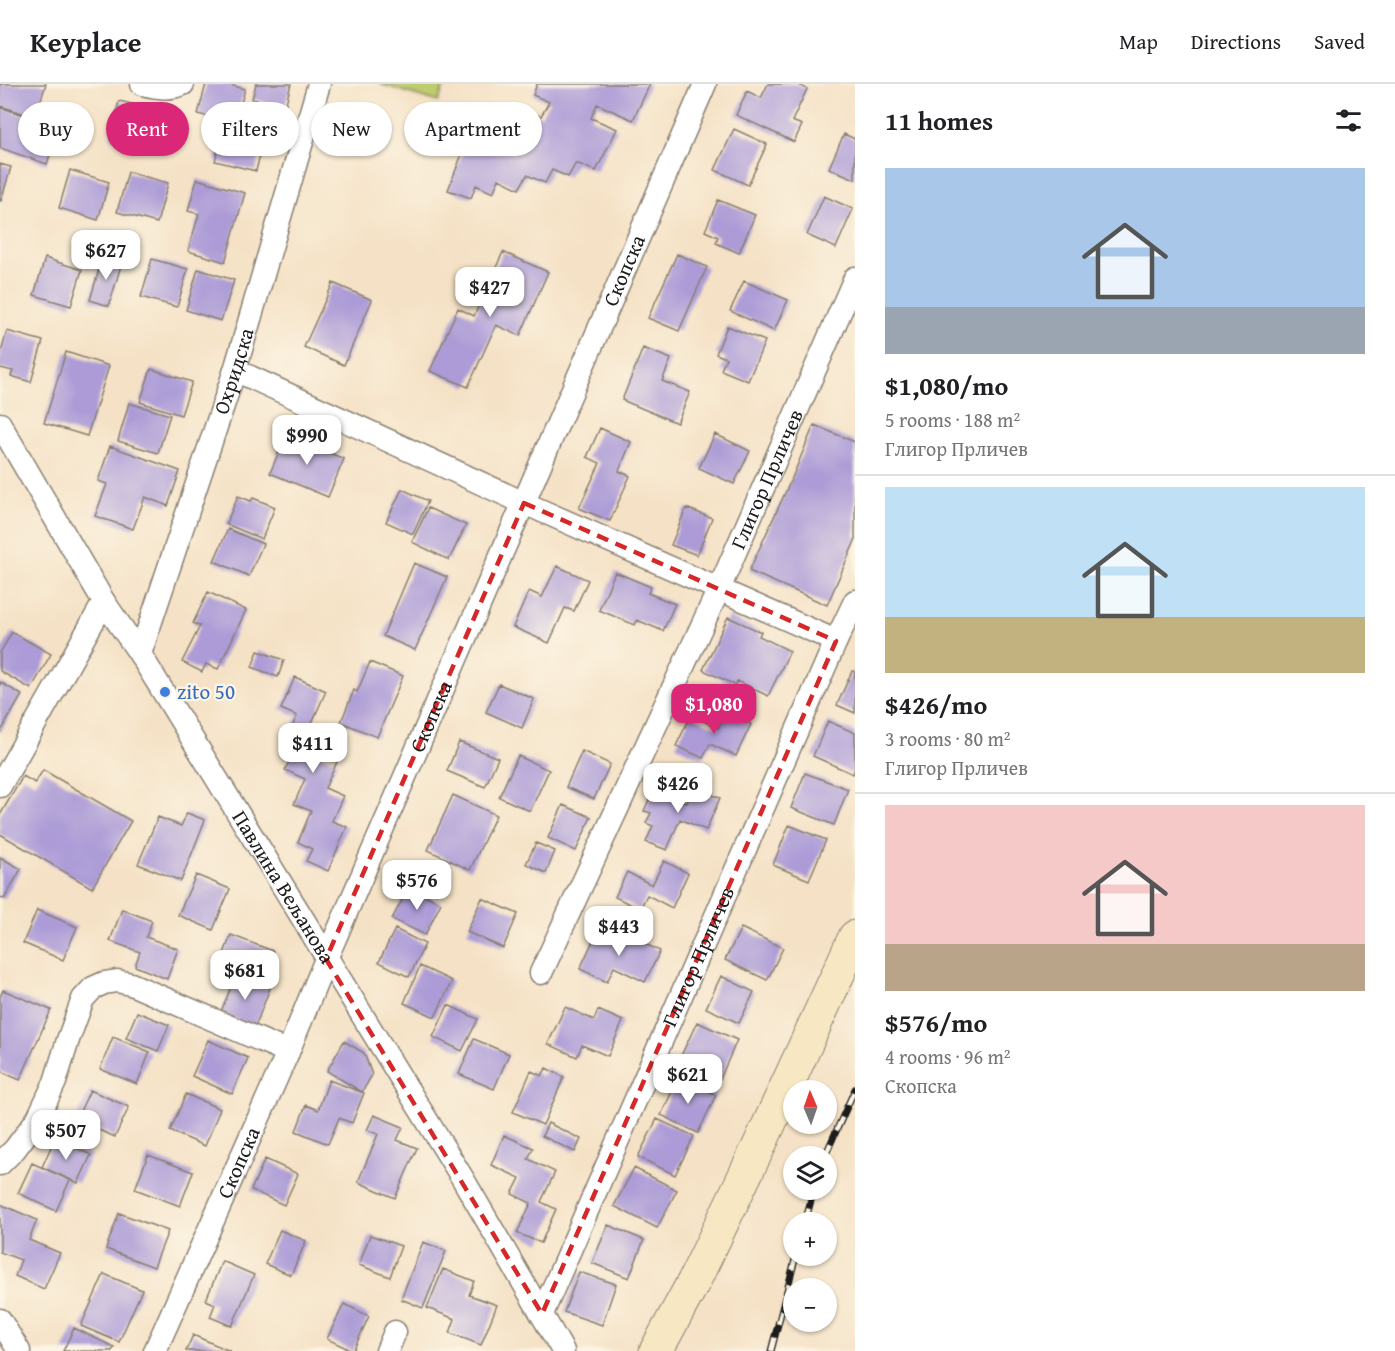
<!DOCTYPE html>
<html lang="en">
<head>
<meta charset="utf-8">
<style>
	:root { --surface:#fff; --page:#f2f2f2; --text:#202124; --muted:#757577; --line:#e0e0e0; --accent:#db2777 }
	body { margin:0; font-family:"Gentium Book Plus",serif; background:var(--page); color:var(--text); height:100vh; display:flex; flex-direction:column; font-size:22px; white-space:nowrap }
	* { box-sizing:border-box; margin:0 }
	p { font-size:20px; color:var(--muted) }
	.icon { flex:none; width:33px; height:33px; fill:none; stroke:currentColor; stroke-width:2; stroke-linecap:round; stroke-linejoin:round }
	.map { position:relative; flex:1; overflow:hidden }
	.drawer { display:flex; flex-direction:column; background:var(--surface); width:540px }
	.drawer>* { flex:none }
	.guide { position:absolute; left:18px; top:18px; width:570px; height:54px; display:flex; gap:12px }
	.needle { width:39px; rotate:358deg }
	.tools { position:absolute; left:783px; top:996px; display:grid; gap:12px }
	.tools a { display:grid; place-items:center; width:54px; height:54px; border-radius:50%; background:var(--surface); box-shadow:0 2px 4px #0004; font-size:30px }
	.price { position:absolute; translate:-50% -51px; padding:0 14px; border-radius:12px; background:#fff; color:#222; font-size:20px; line-height:39px; filter:drop-shadow(0 2px 3px #0008) }
	.price::after { content:''; position:absolute; left:50%; top:36px; width:18px; height:14px; margin-left:-9px; background:inherit; clip-path:polygon(0 0,100% 0,50% 100%) }
	.price.on { background:var(--accent); color:#fff }
	ul { padding:0; list-style:none }
	li { display:grid; align-content:center; gap:12px; height:318px; padding:0 30px }
	li+li { border-top:2px solid var(--line) }
	li span { display:grid; place-items:center; height:186px; border-radius:0px; color:#555 }
	li>.icon { margin-inline-start:auto }
	span .icon { width:108px; height:108px; fill:#fffc; stroke-width:1 }
	li b { font-size:26px }
	h2 { display:flex; justify-content:space-between; align-items:center; height:72px; padding:0 30px; font-size:26px }
	.tag { padding:0 21px; border-radius:27px; background:var(--surface); box-shadow:0 2px 4px #0004; font-size:21px; line-height:54px }
	.tag.on { background:var(--accent); color:#fff }
	header { display:flex; align-items:center; gap:36px; box-sizing:border-box; height:84px; padding:0 30px; background:var(--surface); border-bottom:2px solid var(--line) }
	header strong { font-size:28px }
	nav { display:flex; gap:33px; margin-inline-start:auto; font-size:21px }
	main { display:flex; flex:1; min-height:0 }
	.map>svg:first-child { display:block }
	.green { fill:#bfcc6e; stroke:#6e7445; stroke-width:1.5 }
	.building { fill:#ac9bd7 }
	.lines { fill:none; stroke-linecap:round; stroke-linejoin:round }
	.street-casing { stroke:#887f71; stroke-width:25 }
	.secondary-casing { stroke:#887f71; stroke-width:35 }
	.street { stroke:#fff; stroke-width:22 }
	.secondary { stroke:#f7e8c3; stroke-width:33 }
	.rail-casing { stroke:#1c1c1c; stroke-width:7 }
	.rail { stroke:#fcf5e5; stroke-width:4.5; stroke-dasharray:14; stroke-linecap:butt }
	.marked { fill:none; stroke:#d62828; stroke-width:4.5; stroke-dasharray:12 8; stroke-linejoin:round }
	.shop-dot { fill:#3f7fe0; stroke:#fcf5e5; stroke-width:2 }
	.labels { text-anchor:middle; stroke-width:4.5; stroke-linejoin:round; paint-order:stroke }
	.street-label { font-size:21px; fill:#1c1c1c; stroke:#fcf5e5 }
	.shop-label { font-size:21px; fill:#366cbe; stroke:#fcf5e5; text-anchor:start }
</style>
</head>
<body>
<header>
<strong>Keyplace</strong>
<nav><a>Map</a><a>Directions</a><a>Saved</a></nav>
</header>
<main>
<div class="map">
<svg width="855" height="1267" viewBox="0 0 855 1267">
	<rect width="100%" height="100%" fill="#fcf5e5"/>
	<filter id="ink" filterUnits="userSpaceOnUse"><feTurbulence type="fractalNoise" baseFrequency=".0167" numOctaves="2"/><feDisplacementMap in="SourceGraphic" scale="12" xChannelSelector="R" yChannelSelector="G"/><feConvolveMatrix kernelMatrix="1 2 1 2 8 2 1 2 1" color-interpolation-filters="sRGB"/></filter>
	<filter id="wash" filterUnits="userSpaceOnUse"><feTurbulence type="fractalNoise" baseFrequency=".008" numOctaves="4" result="noise"/><feDisplacementMap in="SourceGraphic" scale="24" xChannelSelector="R" yChannelSelector="G"/><feGaussianBlur stdDeviation="1.35" result="paint"/><feColorMatrix in="noise" values="0 0 0 0 0 0 0 0 0 0 0 0 0 0 0 0 0 1.4 0 .05"/><feComposite in="paint" operator="in"/></filter>
	<g filter="url(#wash)">
		<rect width="100%" height="100%" fill="#f5e2c6"/>
		<path class="green" d="M380,0H445L438,18Z"/>
		<g id="blocks">
			<path class="building" d="M0,0H46L35,33L0,22Z
				M206,0H226L245,5L235,40L198,30Z
				M256,0H291L285,23L252,15Z
				M537,0H650L633,36L597,20L591,34L617,45L596,87L576,79L568,93L552,86L545,99L527,91L519,105L499,95L493,109L476,101L471,114L448,106L468,55L485,60L496,32L517,41L523,26L541,32L549,18L533,11Z
				M768,0H797L807,5L792,37L802,41L794,58L736,31L747,7L761,14Z
				M119,17L158,26L150,63L111,54Z
				M0,23L59,43L47,80L0,64Z
				M223,45L264,54L256,87L215,77Z
				M734,45L767,60L748,101L715,86Z
				M844,50L855,55V95L829,84Z
				M0,80L11,83L1,117H0Z
				M70,86L109,98L98,136L59,124Z
				M128,88L168,99L157,139L117,128Z
				M197,95L245,109L225,178L188,167L199,130L188,127Z
				M824,112L853,125L836,164L807,151Z
				M718,116L755,131L739,169L716,159L718,153L705,147Z
				M503,168L548,188L520,252L496,241L468,303L430,287L458,224L474,232Z
				M677,170L707,183L679,247L648,234Z
				M103,172L122,178L109,222L90,216Z
				M45,174L82,186L71,222L34,211Z
				M152,175L188,185L177,223L141,213Z
				M198,185L234,196L221,237L186,226Z
				M744,197L788,216L774,247L730,227Z
				M333,199L372,216L344,281L304,263Z
				M727,242L765,257L748,297L721,286L726,274L716,270Z
				M7,247L43,257L31,298L11,292L13,287L0,284V272Z
				M643,264L671,275L662,297L690,308L677,339L622,316Z
				M66,268L109,282L87,352L44,339Z
				M151,285L192,298L181,331L140,318Z
				M129,319L170,331L158,369L118,357Z
				M814,341L855,358V457L827,521L749,487L792,394Z
				M600,344L631,358L619,387L630,392L610,437L579,424L600,379L587,373Z
				M715,350L750,367L734,400L699,384Z
				M286,351L344,375L328,413L270,389Z
				M110,362L180,387L168,422L145,413L133,445L95,432L107,400L98,397Z
				M402,405L428,417L413,450L386,438Z
				M238,412L251,417L253,414L275,423L262,455L226,440Z
				M428,424L466,441L449,476L412,458Z
				M686,424L712,434L697,471L671,461Z
				M228,445L263,460L249,492L214,477Z
				M414,479L447,493L415,566L383,552Z
				M557,482L588,496L574,527L565,524L549,559L513,543L529,507L542,513Z
				M615,488L651,503L648,509L675,520L663,547L637,536L635,541L599,526Z
				M208,508L246,526L218,585L206,580L202,588L182,578L200,542L193,539Z
				M728,533L761,548L759,552L790,567L768,612L737,597L735,601L703,586Z
				M12,548L51,570L31,605L0,587V569Z
				M258,567L284,576L278,593L252,583Z
				M370,578L403,592L377,653L341,638L354,606L357,608Z
				M852,587L855,588V629L837,621Z
				M295,593L326,607L312,639L331,648L321,671L337,678L325,704L343,712L332,737L347,743L328,787L306,777L312,765L298,758L311,727L294,720L305,695L285,686L297,661L286,656L297,632L281,625Z
				M0,598L22,611L0,649Z
				M499,600L534,615L522,644L486,628Z
				M725,628L751,640L736,672L710,660L703,674L676,662L691,631L718,644Z
				M828,637L855,649V684L853,690L813,672Z
				M459,658L498,674L485,703L447,687Z
				M582,667L610,680L594,715L566,703Z
				M518,672L549,686L530,727L499,713Z
				M43,686L131,737L92,804L0,750V731L23,692L35,699Z
				M805,689L848,705L834,741L791,724Z
				M693,703L720,714L706,746L680,735L667,766L646,758L653,742L646,739L651,729L644,727L654,704L687,719Z
				M453,711L496,731L470,786L428,766Z
				M563,721L591,733L576,767L548,754Z
				M187,729L205,736L181,797L138,780L158,733L181,742Z
				M789,741L826,756L809,796L773,781Z
				M536,759L555,767L546,789L526,780Z
				M0,773L21,785L4,815L0,813Z
				M664,777L688,789L672,824L647,811L640,825L615,813L627,788L652,801Z
				M196,791L230,805L213,846L178,831Z
				M409,803L441,819L425,851L392,835Z
				M482,814L518,830L503,864L467,848Z
				M122,825L152,837L146,853L178,865L167,895L135,882L140,868L110,857Z
				M37,826L77,843L63,876L23,859Z
				M741,844L783,864L767,896L725,876Z
				M395,845L425,860L409,893L379,878Z
				M598,846L625,859L629,852L660,867L645,898L614,883L607,898L580,885Z
				M231,851L273,867L262,896L220,880Z
				M420,882L452,897L435,933L404,919Z
				M236,891L270,904L255,943L220,930Z
				M721,892L754,908L739,939L706,924Z
				M3,906L51,926L20,996L0,987V913Z
				M448,921L478,935L462,967L433,953Z
				M565,923L594,936L598,926L623,937L608,972L582,961L577,973L548,960Z
				M137,928L169,941L158,967L126,954Z
				M697,938L737,956L720,995L679,976Z
				M113,953L150,968L137,1000L100,985Z
				M474,955L509,970L494,1005L459,990Z
				M208,956L248,974L232,1010L192,992Z
				M344,957L364,969L372,991L362,1008L327,987Z
				M546,984L564,993L543,1041L513,1028L531,987L542,992Z
				M679,993L716,1011L698,1049L661,1031Z
				M329,996L364,1009L352,1039L339,1034L328,1060L296,1047L306,1021L318,1026Z
				M90,1006L129,1023L115,1053L76,1036Z
				M186,1010L220,1025L205,1062L170,1047Z
				M374,1031L403,1043L397,1056L417,1064L395,1114L358,1098L378,1050L367,1046Z
				M657,1035L694,1052L675,1091L638,1073Z
				M548,1039L581,1055L575,1068L542,1052Z
				M504,1051L533,1064L528,1075L555,1088L541,1118L556,1125L541,1159L517,1149L531,1119L512,1110L520,1094L491,1081Z
				M55,1054L91,1071L78,1099L42,1083Z
				M148,1071L193,1088L180,1122L135,1105Z
				M265,1075L298,1090L284,1121L251,1106Z
				M32,1079L70,1096L56,1127L18,1109Z
				M634,1084L677,1106L657,1144L614,1122Z
				M0,1120L37,1136L29,1156L60,1169L44,1205L15,1192L21,1176L0,1168Z
				M119,1129L168,1147L154,1183L106,1165Z
				M608,1141L644,1156L629,1194L592,1179Z
				M280,1146L306,1157L291,1191L265,1180Z
				M370,1151L401,1162L390,1193L359,1181Z
				M423,1158L446,1167L423,1224L401,1215Z
				M222,1177L254,1191L232,1242L210,1233L215,1220L206,1216Z
				M443,1185L474,1197L469,1211L497,1221L481,1261L450,1249L455,1235L427,1224Z
				M579,1188L616,1200L602,1241L564,1228Z
				M104,1190L142,1206L119,1258L81,1242Z
				M344,1220L369,1232L353,1267L327,1255Z
				M74,1244L114,1263L112,1267H63Z
				M193,1251L230,1267H186Z"/>
		</g>
	</g>
	<g filter="url(#ink)">
		<use href="#blocks" fill-opacity="0" stroke="#887f71" stroke-width="1.5"/>
		<g class="lines">
			<g class="street-casing">
				<g id="street">
					<path d="M142,0C156,3 169,6 183,0"/>
					<path d="M235,286L524,419L836,557"/>
					<path id="s1" d="M0,340L104,518L140,570L463,1095L563,1267"/>
					<path id="s2" d="M140,570L235,286L319,0"/>
					<path d="M0,702L104,518"/>
					<path id="s3" d="M541,889L719,505L855,194"/>
					<path d="M0,1080L15,1065L38,1034L55,998L68,956L83,915L93,904L104,899L117,897L131,900L288,968"/>
					<path id="s4" d="M542,1230L836,557L855,517"/>
					<path d="M0,1236L19,1267"/>
					<path id="s5" d="M155,1267L288,968L326,875L705,0"/>
					<path d="M387,1267L395,1248"/>
				</g>
			</g>
			<g class="secondary-casing">
				<path id="secondary" d="M656,1267L694,1197L760,1060L855,853"/>
			</g>
			<use href="#street" class="street"/>
			<use href="#secondary" class="secondary"/>
			<g class="rail-casing">
				<path id="rail" d="M825,1072L855,1005
					M805,1138L814,1106
					M771,1267L796,1172"/>
			</g>
			<use href="#rail" class="rail"/>
		</g>
	</g>
	<path class="marked" d="M524,419L836,557L542,1230L326,875Z"/>
	<circle class="shop-dot" cx="165" cy="608" r="6"/>
	<g class="labels">
		<g class="street-label">
			<text dy="7" stroke="none"><textPath href="#s5" startOffset="1178">Скопска</textPath></text>
			<text dy="7" stroke="none"><textPath href="#s2" startOffset="298">Охридска</textPath></text>
			<text dy="7" stroke="none"><textPath href="#s3" startOffset="543">Глигор Прличев</textPath></text>
			<text dy="7" stroke="none"><textPath href="#s5" startOffset="692">Скопска</textPath></text>
			<text dy="7" stroke="none"><textPath href="#s1" startOffset="543">Павлина Вељанова</textPath></text>
			<text dy="7" stroke="none"><textPath href="#s4" startOffset="390">Глигор Прличев</textPath></text>
			<text dy="7" stroke="none"><textPath href="#s5" startOffset="206">Скопска</textPath></text>
		</g>
		<g class="shop-label">
			<text x="177" y="615">zito 50</text>
		</g>
	</g>
</svg>
<div class="tools">
<a><svg class="needle" viewBox="-14 -14 28 28"><path d="M0-13l5 13h-10z" fill="#e53935"/><path d="M0 13l5-13h-10z" fill="#757577"/></svg></a>
<a><svg class="icon" aria-label="layers" viewBox="0 0 24 24"><path d="M12 4l9 5-9 5-9-5zM3 14l9 5 9-5"/></svg></a>
<a>+</a>
<a>−</a>
</div>
<b class="price" style="left:106px;top:197px">$627</b>
<b class="price" style="left:490px;top:234px">$427</b>
<b class="price" style="left:307px;top:382px">$990</b>
<b class="price on" style="left:714px;top:651px">$1,080</b>
<b class="price" style="left:313px;top:690px">$411</b>
<b class="price" style="left:678px;top:730px">$426</b>
<b class="price" style="left:417px;top:827px">$576</b>
<b class="price" style="left:619px;top:873px">$443</b>
<b class="price" style="left:245px;top:917px">$681</b>
<b class="price" style="left:688px;top:1021px">$621</b>
<b class="price" style="left:66px;top:1077px">$507</b>
<div class="guide">
<a class="tag">Buy</a>
<a class="tag on">Rent</a>
<a class="tag">Filters</a>
<a class="tag">New</a>
<a class="tag">Apartment</a>
</div>
</div>
<section class="drawer">
<h2>11 homes<svg class="icon" aria-label="filters" viewBox="0 0 24 24"><path d="M4 7h16M4 17h16"/><circle cx="9" cy="7" r="2"/><circle cx="15" cy="17" r="2"/></svg></h2>
<ul>
<li><span style="background:linear-gradient(#a9c7e8 75%,#9aa5b1 0)"><svg class="icon" aria-label="home" viewBox="0 0 24 24"><path d="M3 11l9-7 9 7M6 9v11h12V9"/></svg></span><div><b>$1,080/mo</b><p>5 rooms · 188 m²</p><p>Глигор Прличев</p></div></li>
<li><span style="background:linear-gradient(#bfe0f5 70%,#c2b280 0)"><svg class="icon" aria-label="home" viewBox="0 0 24 24"><path d="M3 11l9-7 9 7M6 9v11h12V9"/></svg></span><div><b>$426/mo</b><p>3 rooms · 80 m²</p><p>Глигор Прличев</p></div></li>
<li><span style="background:linear-gradient(#f6c9c9 75%,#b9a48a 0)"><svg class="icon" aria-label="home" viewBox="0 0 24 24"><path d="M3 11l9-7 9 7M6 9v11h12V9"/></svg></span><div><b>$576/mo</b><p>4 rooms · 96 m²</p><p>Скопска</p></div></li>
</ul>
</section>
</main>
</body>
</html>
